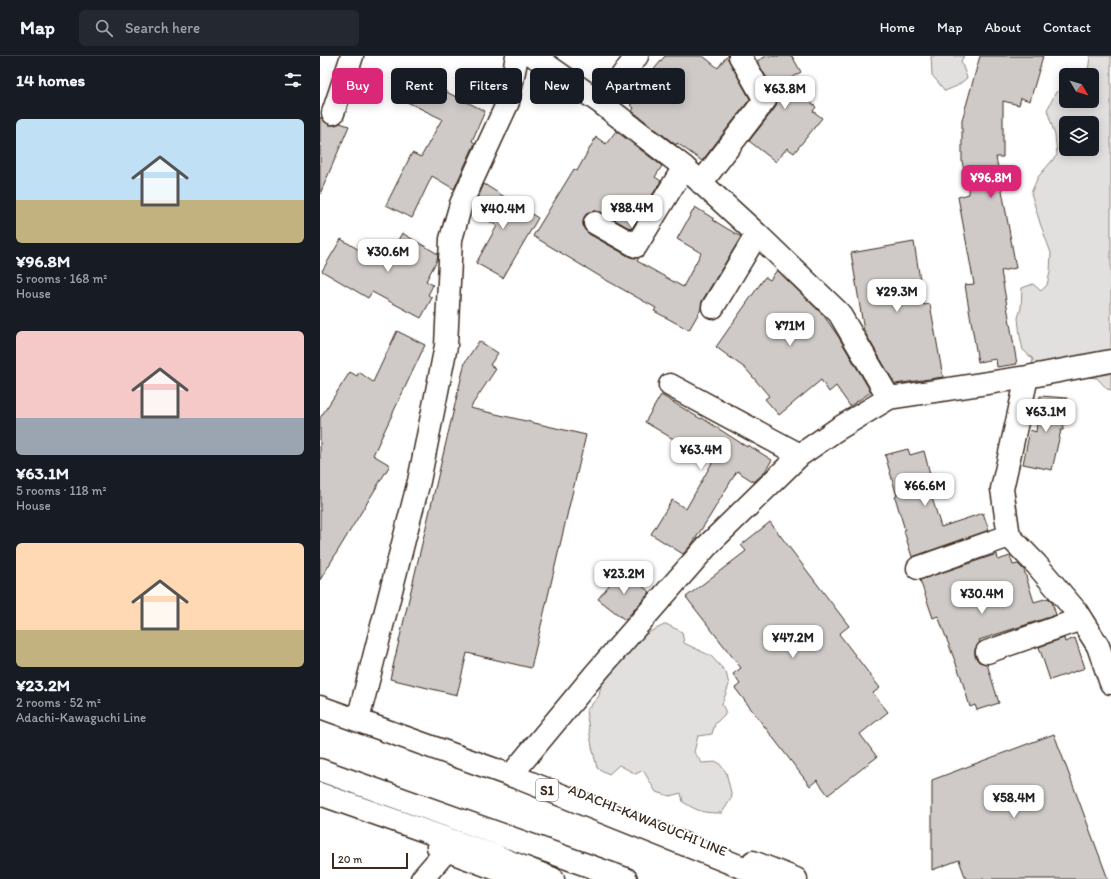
<!DOCTYPE html>
<html lang="en">
<head>
<meta charset="utf-8">
<style>
	:root { --surface:#171b24; --page:#242831; --text:#f1f3f6; --muted:#9ea1a6; --line:#363941; --accent:#db2777 }
	body { margin:0; font-family:Itim,sans-serif; background:var(--page); color:var(--text); height:100vh; display:flex; flex-direction:column; font-size:15px; white-space:nowrap }
	* { box-sizing:border-box; margin:0 }
	p { font-size:13px; color:var(--muted) }
	.icon { flex:none; width:22px; height:22px; fill:none; stroke:currentColor; stroke-width:2; stroke-linecap:round; stroke-linejoin:round }
	.map { position:relative; flex:1; overflow:hidden }
	.details { display:flex; flex-direction:column; background:var(--surface); width:320px }
	.details>* { flex:none }
	.banner { position:absolute; left:12px; top:12px; width:380px; height:36px; display:flex; gap:8px }
	.needle { width:26px; rotate:128deg }
	.controls { position:absolute; left:739px; top:12px; display:grid; gap:8px }
	.controls a { display:grid; place-items:center; width:40px; height:40px; border-radius:6px; background:var(--surface); box-shadow:0 2px 10px #0003; font-size:20px }
	.scale { position:absolute; left:12px; bottom:10px; width:76px; box-sizing:border-box; padding-left:4px; border:2px solid #3b2a1e; border-top:0; font-size:11px; line-height:14px; white-space:nowrap; color:#3b2a1e; -webkit-text-stroke:3px #fff; paint-order:stroke }
	.price { position:absolute; translate:-50% -34px; padding:0 9px; border-radius:8px; background:#fff; color:#222; font-size:13px; line-height:26px; filter:drop-shadow(0 1px 2px #0008) }
	.price::after { content:''; position:absolute; left:50%; top:24px; width:12px; height:9px; margin-left:-6px; background:inherit; clip-path:polygon(0 0,100% 0,50% 100%) }
	.price.current { background:var(--accent); color:#fff }
	ul { padding:0; list-style:none }
	li { display:grid; align-content:center; gap:8px; height:212px; padding:0 16px }
	li span { display:grid; place-items:center; height:124px; border-radius:6px; color:#555 }
	li>.icon { margin-inline-start:auto }
	span .icon { width:72px; height:72px; fill:#fffc; stroke-width:1 }
	li b { font-size:17px }
	h2 { display:flex; justify-content:space-between; align-items:center; height:48px; padding:0 16px; font-size:17px }
	.chip { padding:0 14px; border-radius:6px; background:var(--surface); box-shadow:0 2px 10px #0003; font-size:14px; line-height:36px }
	.chip.current { background:var(--accent); color:#fff }
	header { display:flex; align-items:center; gap:24px; box-sizing:border-box; height:56px; padding:0 20px; background:var(--surface); border-bottom:1px solid var(--line) }
	header strong { font-size:19px }
	nav { display:flex; gap:22px; margin-inline-start:auto; font-size:14px }
	.search { width:280px; height:36px; background:var(--page); display:flex; align-items:center; gap:10px; box-sizing:border-box; padding:0 14px; border-radius:6px; color:var(--muted); font-size:15px }
	main { display:flex; flex:1; min-height:0 }
	.map>svg:first-child { display:block }
	.green { fill:#e2e0de; stroke:#8e857e; fill-rule:evenodd }
	.building { fill:#cfcac7; stroke:#3b2a1e }
	.lines { fill:none; stroke-linecap:round; stroke-linejoin:round }
	.minor-casing { stroke:#3b2a1e; stroke-width:25 }
	.major-casing { stroke:#3b2a1e; stroke-width:25 }
	.highway-casing { stroke:#3b2a1e; stroke-width:25 }
	.minor { stroke:#fff; stroke-width:22 }
	.major { stroke:#fff; stroke-width:22 }
	.highway { stroke:#fff; stroke-width:22 }
	.labels { text-anchor:middle; stroke-width:3.5; stroke-linejoin:round; paint-order:stroke }
	.shield { fill:#fff; stroke:#766a62; stroke-width:1 }
	.shield-label { font-size:13px; font-weight:bold; fill:#3b2a1e }
	.street-label { font-size:14px; fill:#3b2a1e; stroke:#fff }
</style>
</head>
<body>
<header>
<strong>Map</strong>
<div class="search"><svg class="icon" aria-label="search" viewBox="0 0 24 24"><circle cx="10" cy="10" r="6"/><path d="M15 15l6 6"/></svg>Search here</div>
<nav><a>Home</a><a>Map</a><a>About</a><a>Contact</a></nav>
</header>
<main>
<section class="details">
<h2>14 homes<svg class="icon" aria-label="filters" viewBox="0 0 24 24"><path d="M4 7h16M4 17h16"/><circle cx="9" cy="7" r="2"/><circle cx="15" cy="17" r="2"/></svg></h2>
<ul>
<li><span style="background:linear-gradient(#bfe0f5 65%,#c2b280 0)"><svg class="icon" aria-label="home" viewBox="0 0 24 24"><path d="M3 11l9-7 9 7M6 9v11h12V9"/></svg></span><div><b>¥96.8M</b><p>5 rooms · 168 m²</p><p>House</p></div></li>
<li><span style="background:linear-gradient(#f6c9c9 70%,#9aa5b1 0)"><svg class="icon" aria-label="home" viewBox="0 0 24 24"><path d="M3 11l9-7 9 7M6 9v11h12V9"/></svg></span><div><b>¥63.1M</b><p>5 rooms · 118 m²</p><p>House</p></div></li>
<li><span style="background:linear-gradient(#ffd9b3 70%,#c2b280 0)"><svg class="icon" aria-label="home" viewBox="0 0 24 24"><path d="M3 11l9-7 9 7M6 9v11h12V9"/></svg></span><div><b>¥23.2M</b><p>2 rooms · 52 m²</p><p>Adachi-Kawaguchi Line</p></div></li>
</ul>
</section>
<div class="map">
<svg width="791" height="823" viewBox="0 0 791 823">
	<rect width="100%" height="100%" fill="#fff"/>
	<filter id="ink" filterUnits="userSpaceOnUse"><feTurbulence type="fractalNoise" baseFrequency=".025" numOctaves="2"/><feDisplacementMap in="SourceGraphic" scale="8" xChannelSelector="R" yChannelSelector="G"/><feConvolveMatrix kernelMatrix="1 2 1 2 8 2 1 2 1" color-interpolation-filters="sRGB"/></filter>
	<g filter="url(#ink)">
		<path class="green" d="M611,0H644L641,5L647,22L637,30L625,35L612,19Z
			M770,0H791V334L787,333L777,322L711,315L713,303L703,294L700,280L698,262L701,252L702,232L713,228L721,235L727,229L730,216L731,197L720,167L711,137L718,121L737,99L735,79L727,54L736,36L746,30V45H772V19H763L768,16ZM746,67H772V93H746Z
			M346,568L362,576L364,587L391,600L406,616L409,629L402,648L406,657L395,668L392,678L378,680L374,696L382,707L398,706L406,716L412,741L402,757C383,757 379,756 363,746L361,737L350,740L336,736L323,714L316,718L299,709L289,718L277,712L272,691L266,655L279,640L281,627L312,585Z"/>
		<path class="building" d="M345,0H383L398,12L406,1L408,3L430,43L382,105L357,87L356,89L312,55L314,52L310,49L317,42L313,39Z
			M447,0H472L481,16L469,23L492,41L489,45L496,51L493,55L502,62L474,97L467,92L456,106L429,85L455,52L457,45L456,38L437,5Z
			M660,0H723L710,45L701,42L699,49L683,45V101H676L696,212L681,215L697,308L677,311L676,303L658,306L645,229L654,228L638,141L649,138L642,105V64Z
			M92,22L105,29L106,26L165,55L152,85L155,87L134,133L112,120L92,162L66,149L92,97L101,101L122,63L81,43Z
			M0,61L9,69H15L20,67L29,70L0,138Z
			M296,75L342,110L335,121L341,125L311,173L281,156L274,155L268,156L264,161L263,167L264,173L269,178L310,201L319,202L317,205L363,231L381,197L357,183L375,151L394,163L393,164L421,181L382,245L381,253L369,274L334,255L336,252L286,224L213,180L254,113L257,115L276,81L286,88Z
			M164,128L218,162L183,222L156,207L177,170L161,160L165,154L155,148Z
			M82,177L118,198L117,204L106,225L113,229L108,239L112,242L101,262L52,236L48,242L2,215L21,183L64,209Z
			M594,186L604,249L610,248L623,321L575,328L544,275L531,197Z
			M457,214L504,260L518,280L551,336L530,350L516,330L509,336L501,324L459,359L445,343L449,340L426,313L396,291L445,221L450,224Z
			M77,275L105,289L53,399L70,409L0,524V362L30,316L37,320L39,316L53,326Z
			M159,285L178,297L170,309L176,313L150,352L266,379L211,612L147,597L137,639L70,623L145,306Z
			M341,339L381,363L382,362L427,391L428,389L452,404L444,417L434,426L417,415L390,460L372,488L363,498L331,478L352,444L366,453L393,405L357,382L355,384L325,366Z
			M720,340L747,342L743,374H741L732,414L703,408L710,374L716,376Z
			M588,393L590,399L604,395L610,418L605,419L621,471L663,457L669,474L592,501L584,475L585,474L575,441L577,440L565,399Z
			M450,466L529,570L519,578L560,632L553,637L568,656L540,678L557,701L508,739L497,724L490,730L415,632L420,628L413,618L421,612L366,541L426,495L421,489Z
			M677,498L678,504L690,500L693,509L698,508L704,514L714,546L728,542L732,546L736,559L659,584L660,586L655,593V600L659,606L667,608L679,647L657,654L655,649L650,651L641,621L618,560L613,562L600,524Z
			M301,514L330,536L305,564L278,543Z
			M744,582L745,586L755,582L765,612L730,624L719,591Z
			M734,678L788,823H646L639,804L612,814V724Z"/>
		<g class="lines">
			<g class="minor-casing">
				<path id="minor" d="M214,0L281,47L364,111L437,178L519,257L569,342
					M281,47L317,0
					M13,57L32,0
					M381,127L445,44L420,0
					M275,167L316,190L364,111
					M393,251L437,178
					M707,321L682,433L689,480L716,508L756,555L778,590L791,627
					M350,329L480,399
					M598,512L689,480
					M667,596L761,563
					M40,656L99,425L126,290L131,183L141,148L188,46L197,0
					M197,712L275,618L387,490L480,399L516,374L569,342L707,321L791,305
					M102,823L127,794"/>
			</g>
			<g class="major-casing">
				<path id="major" d="M118,791L203,823
					M433,806L476,823"/>
			</g>
			<g class="highway-casing">
				<path id="highway" d="M0,651L201,723L451,823
					M0,714L306,823
					M0,738L173,799L233,823"/>
			</g>
			<use href="#minor" class="minor"/>
			<use href="#major" class="major"/>
			<use href="#highway" class="highway"/>
		</g>
	</g>
	<g class="labels">
		<rect class="shield" x="216" y="723" width="22" height="22" rx="3"/>
		<g class="shield-label">
			<text x="227" y="739">S1</text>
		</g>
		<g class="street-label">
			<text transform="translate(328 764) rotate(22)" y="5">ADACHI-KAWAGUCHI LINE</text>
		</g>
	</g>
</svg>
<div class="controls">
<a><svg class="needle" viewBox="-14 -14 28 28"><path d="M0-13l5 13h-10z" fill="#e53935"/><path d="M0 13l5-13h-10z" fill="#9ea1a6"/></svg></a>
<a><svg class="icon" aria-label="layers" viewBox="0 0 24 24"><path d="M12 4l9 5-9 5-9-5zM3 14l9 5 9-5"/></svg></a>
</div>
<div class="scale">20 m</div>
<b class="price" style="left:465px;top:54px">¥63.8M</b>
<b class="price current" style="left:671px;top:143px">¥96.8M</b>
<b class="price" style="left:312px;top:173px">¥88.4M</b>
<b class="price" style="left:183px;top:174px">¥40.4M</b>
<b class="price" style="left:68px;top:217px">¥30.6M</b>
<b class="price" style="left:577px;top:257px">¥29.3M</b>
<b class="price" style="left:470px;top:291px">¥71M</b>
<b class="price" style="left:726px;top:377px">¥63.1M</b>
<b class="price" style="left:381px;top:415px">¥63.4M</b>
<b class="price" style="left:605px;top:451px">¥66.6M</b>
<b class="price" style="left:304px;top:539px">¥23.2M</b>
<b class="price" style="left:662px;top:559px">¥30.4M</b>
<b class="price" style="left:473px;top:603px">¥47.2M</b>
<b class="price" style="left:694px;top:763px">¥58.4M</b>
<div class="banner">
<a class="chip current">Buy</a>
<a class="chip">Rent</a>
<a class="chip">Filters</a>
<a class="chip">New</a>
<a class="chip">Apartment</a>
</div>
</div>
</main>
</body>
</html>
